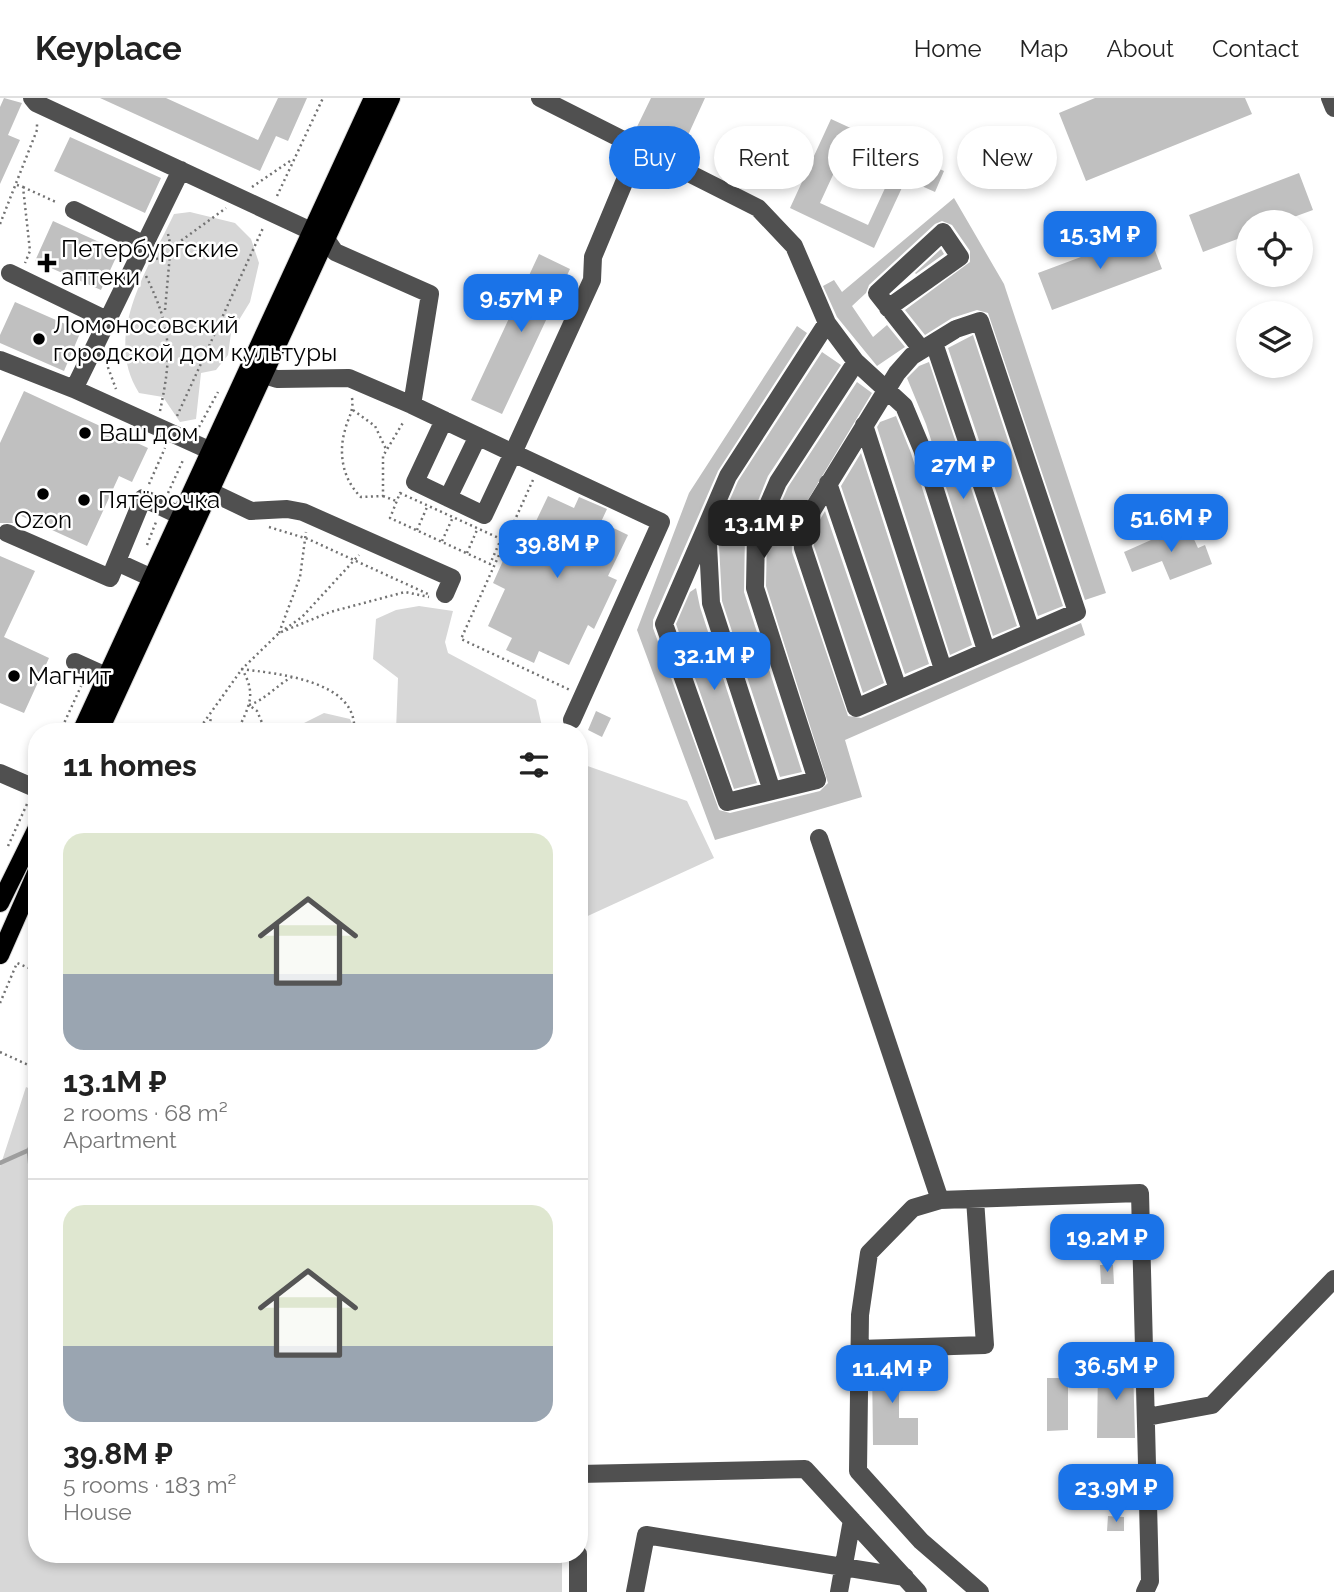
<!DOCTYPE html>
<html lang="en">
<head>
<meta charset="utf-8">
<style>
	:root { --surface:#fff; --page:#f6f6f6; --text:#222; --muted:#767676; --line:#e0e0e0; --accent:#1a73e8 }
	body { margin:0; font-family:Raleway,sans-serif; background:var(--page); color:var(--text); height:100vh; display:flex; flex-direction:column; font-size:26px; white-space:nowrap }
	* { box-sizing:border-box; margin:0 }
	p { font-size:23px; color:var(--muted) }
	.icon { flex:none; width:38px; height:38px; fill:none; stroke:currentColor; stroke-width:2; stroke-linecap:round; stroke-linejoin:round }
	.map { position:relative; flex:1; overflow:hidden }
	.sheet { position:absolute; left:28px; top:625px; width:560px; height:840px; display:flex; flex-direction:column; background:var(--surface); border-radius:28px; box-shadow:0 4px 10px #0003 }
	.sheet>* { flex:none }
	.top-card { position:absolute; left:609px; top:28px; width:620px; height:63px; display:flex; gap:14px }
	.fabs { position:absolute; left:1236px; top:112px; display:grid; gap:14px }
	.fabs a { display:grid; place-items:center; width:77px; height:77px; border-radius:50%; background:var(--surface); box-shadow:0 4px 10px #0003; font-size:35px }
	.price { position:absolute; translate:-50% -60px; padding:0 16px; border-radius:14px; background:var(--accent); color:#fff; font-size:23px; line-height:46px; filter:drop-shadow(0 2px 4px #0008) }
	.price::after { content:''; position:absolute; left:50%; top:42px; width:21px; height:16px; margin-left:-10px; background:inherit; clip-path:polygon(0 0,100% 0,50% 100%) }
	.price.selected { background:#222; color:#fff }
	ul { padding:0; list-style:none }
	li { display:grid; align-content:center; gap:14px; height:371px; padding:0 35px }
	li+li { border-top:2px solid var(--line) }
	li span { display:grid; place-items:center; height:217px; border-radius:21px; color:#555 }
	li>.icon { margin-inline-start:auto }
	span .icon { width:126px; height:126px; fill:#fffc; stroke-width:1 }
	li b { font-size:30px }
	h2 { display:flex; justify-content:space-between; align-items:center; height:84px; padding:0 35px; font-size:30px }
	.chip { padding:0 24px; border-radius:32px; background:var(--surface); box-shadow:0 4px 10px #0003; font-size:24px; line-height:63px }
	.chip.selected { background:var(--accent); color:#fff }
	header { display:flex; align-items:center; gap:42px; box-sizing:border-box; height:98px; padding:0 35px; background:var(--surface); border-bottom:2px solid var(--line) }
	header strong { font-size:33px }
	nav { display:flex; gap:38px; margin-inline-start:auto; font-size:24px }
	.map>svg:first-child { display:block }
	.green { fill:#d7d7d7 }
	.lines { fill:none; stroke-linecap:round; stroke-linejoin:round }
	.stream { stroke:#9e9e9e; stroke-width:4.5 }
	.building { fill:#c0c0c0; fill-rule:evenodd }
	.major-casing { stroke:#dbdbdb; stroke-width:20 }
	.path { stroke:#727272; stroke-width:2.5; stroke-dasharray:2 3.5; stroke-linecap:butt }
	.minor { stroke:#505050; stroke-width:18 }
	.major { stroke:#000; stroke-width:18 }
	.poi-dot { fill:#000; stroke:#fff; stroke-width:2.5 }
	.labels { text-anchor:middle; stroke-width:5; stroke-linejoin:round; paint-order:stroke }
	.poi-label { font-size:24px; fill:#000; stroke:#fff; text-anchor:start }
</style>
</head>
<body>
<header>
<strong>Keyplace</strong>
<nav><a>Home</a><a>Map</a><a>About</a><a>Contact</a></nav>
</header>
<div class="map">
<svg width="1334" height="1494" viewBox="0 0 1334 1494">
	<rect width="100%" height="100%" fill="#fff"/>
	<path class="green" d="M190,114L235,125L251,141L259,165L250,204L231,235L228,257L216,272L201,275L196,321L180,324L163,299L139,295C102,237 149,169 174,116Z
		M419,508L453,513L445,544L448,555L536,602L543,633H396L398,580L373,561L376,521L396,512Z
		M324,615L350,621L355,633H302L304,625Z
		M579,665L687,703L714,760L579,822Z
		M26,989L37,994V1456H562V1494H0V1069Z"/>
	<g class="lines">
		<path class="stream" d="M37,1033L29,1052L32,1086L37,1088
			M0,1065L29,1052"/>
	</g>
	<path class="building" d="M4,0L22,5L8,37L20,42L0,86V9Z
		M100,0H166L258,42L278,0H307L288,43L276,38L260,73Z
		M651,0H705L679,57L634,35Z
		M1095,0H1245L1252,16L1086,83L1059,15Z
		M831,21L944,73L935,94L906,81L874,150L790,110ZM844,53L892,75L868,127L820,105Z
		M70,39L161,80L145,115L54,73Z
		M747,41L760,47L748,72L736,67Z
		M1299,75L1313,112L1280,124H1248V137L1203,154L1189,117Z
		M954,100L1004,186L1106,495L1085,502L988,215L977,212L952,220L925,237L905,212L970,164V153L952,127L942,123L935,126L869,187L866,195L852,208L873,239L887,227L905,249L877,268L837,219L823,188L834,182L842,194Z
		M53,123L119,153L101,192L35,163Z
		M1148,134L1162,171L1052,212L1038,175Z
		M941,151L944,156L916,176L915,175Z
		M539,156L570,171L502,316L471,302Z
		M15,204L81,233L64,273L0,245V237Z
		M797,228L807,235L718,373L653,522V530L719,712L730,715L820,693L828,685L766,488L767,437L788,389L857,284L872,295L791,430L792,454L848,618L861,620L1081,525L1085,537L845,642L862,699L715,742L637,532L689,395Z
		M973,237L1063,508L1038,518L948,250Z
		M822,254L841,267L768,378L745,435L744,494L802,674L780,679L722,503L718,429L738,383Z
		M929,264L1017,528L993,538L926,326L907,280L919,268Z
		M24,293L148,350L132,384L119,378L87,448L17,416L13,425H0V345Z
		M896,318L911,355L972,547L950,557L877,329L880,324Z
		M861,355L929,566L905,576L841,388Z
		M548,398L574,410L579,399L607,411L601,424L628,437L608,478L617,482L594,531L588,527L569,567L539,553L534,565L506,552L512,540L488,528L505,491L493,485L506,456L517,434L528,440Z
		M825,413L884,585L863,595L814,448V432Z
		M1187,426L1198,450L1205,447L1212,466L1170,482L1162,463L1132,474L1124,454Z
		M0,458L35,473L4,539L49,560L24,615L0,605Z
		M696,490L700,509L757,685L734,691L676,526L690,494Z
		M596,613L611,620L602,639L588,632Z
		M1100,1167H1113L1114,1186H1101Z
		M872,1264H916V1284H899V1320H918V1347H873Z
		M1098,1267L1133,1268L1135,1340H1097Z
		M1047,1280H1068V1332L1047,1333Z
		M1108,1418L1124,1419V1433H1107Z"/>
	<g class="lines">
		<g class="major-casing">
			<path id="major" d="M81,634L373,0
				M99,634L391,0
				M0,805L37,730
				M0,857L37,773"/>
		</g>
		<path class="path" d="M17,87L23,89L30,153L25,165
			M23,89L58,105
			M252,89L293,61
			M277,98L323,0
			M0,126L37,32V25
			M168,136L171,150
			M156,161L170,155L171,150L226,110
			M146,178C172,231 172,256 160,313
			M165,212L170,156
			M106,264L116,291
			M352,300C354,314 348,319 345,332C338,356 343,382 361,399L383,398V358L404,323
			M353,312L375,328L386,351
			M177,318L263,130
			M199,329L218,294
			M533,382L461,541L570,592
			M149,386L165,350
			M168,395L184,360
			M400,395L501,441L490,466L390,420Z
			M383,398L396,403
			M269,429L308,441L428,496
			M417,432L428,407
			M442,443L453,419
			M147,447L156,424
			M500,453L506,456
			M467,455L477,432
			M285,531L302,519L359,457
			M279,535L300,479L306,434
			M60,634L82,586
			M197,634L242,571C277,576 359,582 354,634
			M209,634L211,618
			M237,634C249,608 257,597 242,571L279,535L330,514L405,494L429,499
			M266,634L257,613L249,607C265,602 277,587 292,579
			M8,748L27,706
			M0,905L17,865L29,870
			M0,954L37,971"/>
		<path class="minor" d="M32,0L36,5L311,133
			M540,0L758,110L794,148L827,225L856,264L904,308L922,351L986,552
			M1330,0L1334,10
			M74,112L143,146
			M326,141L335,154L430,196L412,307L513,355L592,182L593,159L638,51
			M10,175L107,222
			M888,210L960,159L943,134L877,195L922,252
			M980,223L1077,514L856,610L803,450L802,429L897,275L912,258L956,231Z
			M934,245L1031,533
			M0,262L74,291L211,353
			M264,277L277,281L349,280L412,307
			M74,291L181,72
			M444,322L415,384L484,417L513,355L661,424L572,622
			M864,327L943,571
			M828,385L898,591
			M211,394L251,413L287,411L303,414L452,480L445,496
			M448,400L478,338
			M707,427L664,526L727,704L817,682L755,490L756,435L778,384L856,264
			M7,435L110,480L143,400L181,418
			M117,464L152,480
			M75,564L106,578
			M0,675L37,691
			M772,693L711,505L707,427L728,378L827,225
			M819,740L940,1102
			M859,1251L985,1247L975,1101
			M1147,1319L1212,1307L1334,1181
			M579,1376L805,1371L918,1494
			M578,1456V1494
			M635,1494L646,1437L905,1479
			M839,1494L852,1422
			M980,1494L921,1443L858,1373L860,1217L869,1155L913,1110L940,1102L1140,1095L1150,1483L1145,1494"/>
		<use href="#major" class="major"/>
	</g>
	<g class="poi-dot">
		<path d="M43.5 154.5h7v7h7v7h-7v7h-7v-7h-7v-7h7z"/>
		<circle cx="39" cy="241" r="7"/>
		<circle cx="85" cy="335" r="7"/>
		<circle cx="43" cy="396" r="7"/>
		<circle cx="84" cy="402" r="7"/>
		<circle cx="14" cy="578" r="7"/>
	</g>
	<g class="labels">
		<g class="poi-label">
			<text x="61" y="159">Петербургские<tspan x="61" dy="28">аптеки</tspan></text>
			<text x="53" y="235">Ломоносовский<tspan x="53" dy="28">городской дом культуры</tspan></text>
			<text x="99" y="343">Ваш дом</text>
			<text x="98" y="410">Пятёрочка</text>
			<text x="43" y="430" text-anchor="middle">Ozon</text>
			<text x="28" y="586">Магнит</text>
		</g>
	</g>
</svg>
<div class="fabs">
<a><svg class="icon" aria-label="locate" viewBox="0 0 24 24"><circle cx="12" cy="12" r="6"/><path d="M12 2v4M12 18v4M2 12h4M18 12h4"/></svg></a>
<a><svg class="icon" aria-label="layers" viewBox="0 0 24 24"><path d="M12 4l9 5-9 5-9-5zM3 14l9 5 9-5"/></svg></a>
</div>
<b class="price" style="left:1100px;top:173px">15.3M ₽</b>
<b class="price" style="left:521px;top:236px">9.57M ₽</b>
<b class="price" style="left:963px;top:403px">27M ₽</b>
<b class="price" style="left:1171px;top:456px">51.6M ₽</b>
<b class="price selected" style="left:764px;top:462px">13.1M ₽</b>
<b class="price" style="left:557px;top:482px">39.8M ₽</b>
<b class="price" style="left:714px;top:594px">32.1M ₽</b>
<b class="price" style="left:1107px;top:1176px">19.2M ₽</b>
<b class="price" style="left:1116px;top:1304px">36.5M ₽</b>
<b class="price" style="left:892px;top:1307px">11.4M ₽</b>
<b class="price" style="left:1116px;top:1426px">23.9M ₽</b>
<div class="top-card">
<a class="chip selected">Buy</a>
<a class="chip">Rent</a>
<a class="chip">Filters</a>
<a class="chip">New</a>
</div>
<section class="sheet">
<h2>11 homes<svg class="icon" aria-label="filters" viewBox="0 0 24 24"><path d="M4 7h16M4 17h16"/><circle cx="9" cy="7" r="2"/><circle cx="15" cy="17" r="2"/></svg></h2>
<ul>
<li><span style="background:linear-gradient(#dfe7d0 65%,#9aa5b1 0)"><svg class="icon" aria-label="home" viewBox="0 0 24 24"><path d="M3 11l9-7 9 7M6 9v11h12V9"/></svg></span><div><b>13.1M ₽</b><p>2 rooms · 68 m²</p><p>Apartment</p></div></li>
<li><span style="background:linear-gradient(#dfe7d0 65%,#9aa5b1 0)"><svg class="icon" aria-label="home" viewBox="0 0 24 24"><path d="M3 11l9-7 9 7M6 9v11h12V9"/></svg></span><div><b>39.8M ₽</b><p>5 rooms · 183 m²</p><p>House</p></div></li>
</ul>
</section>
</div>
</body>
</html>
